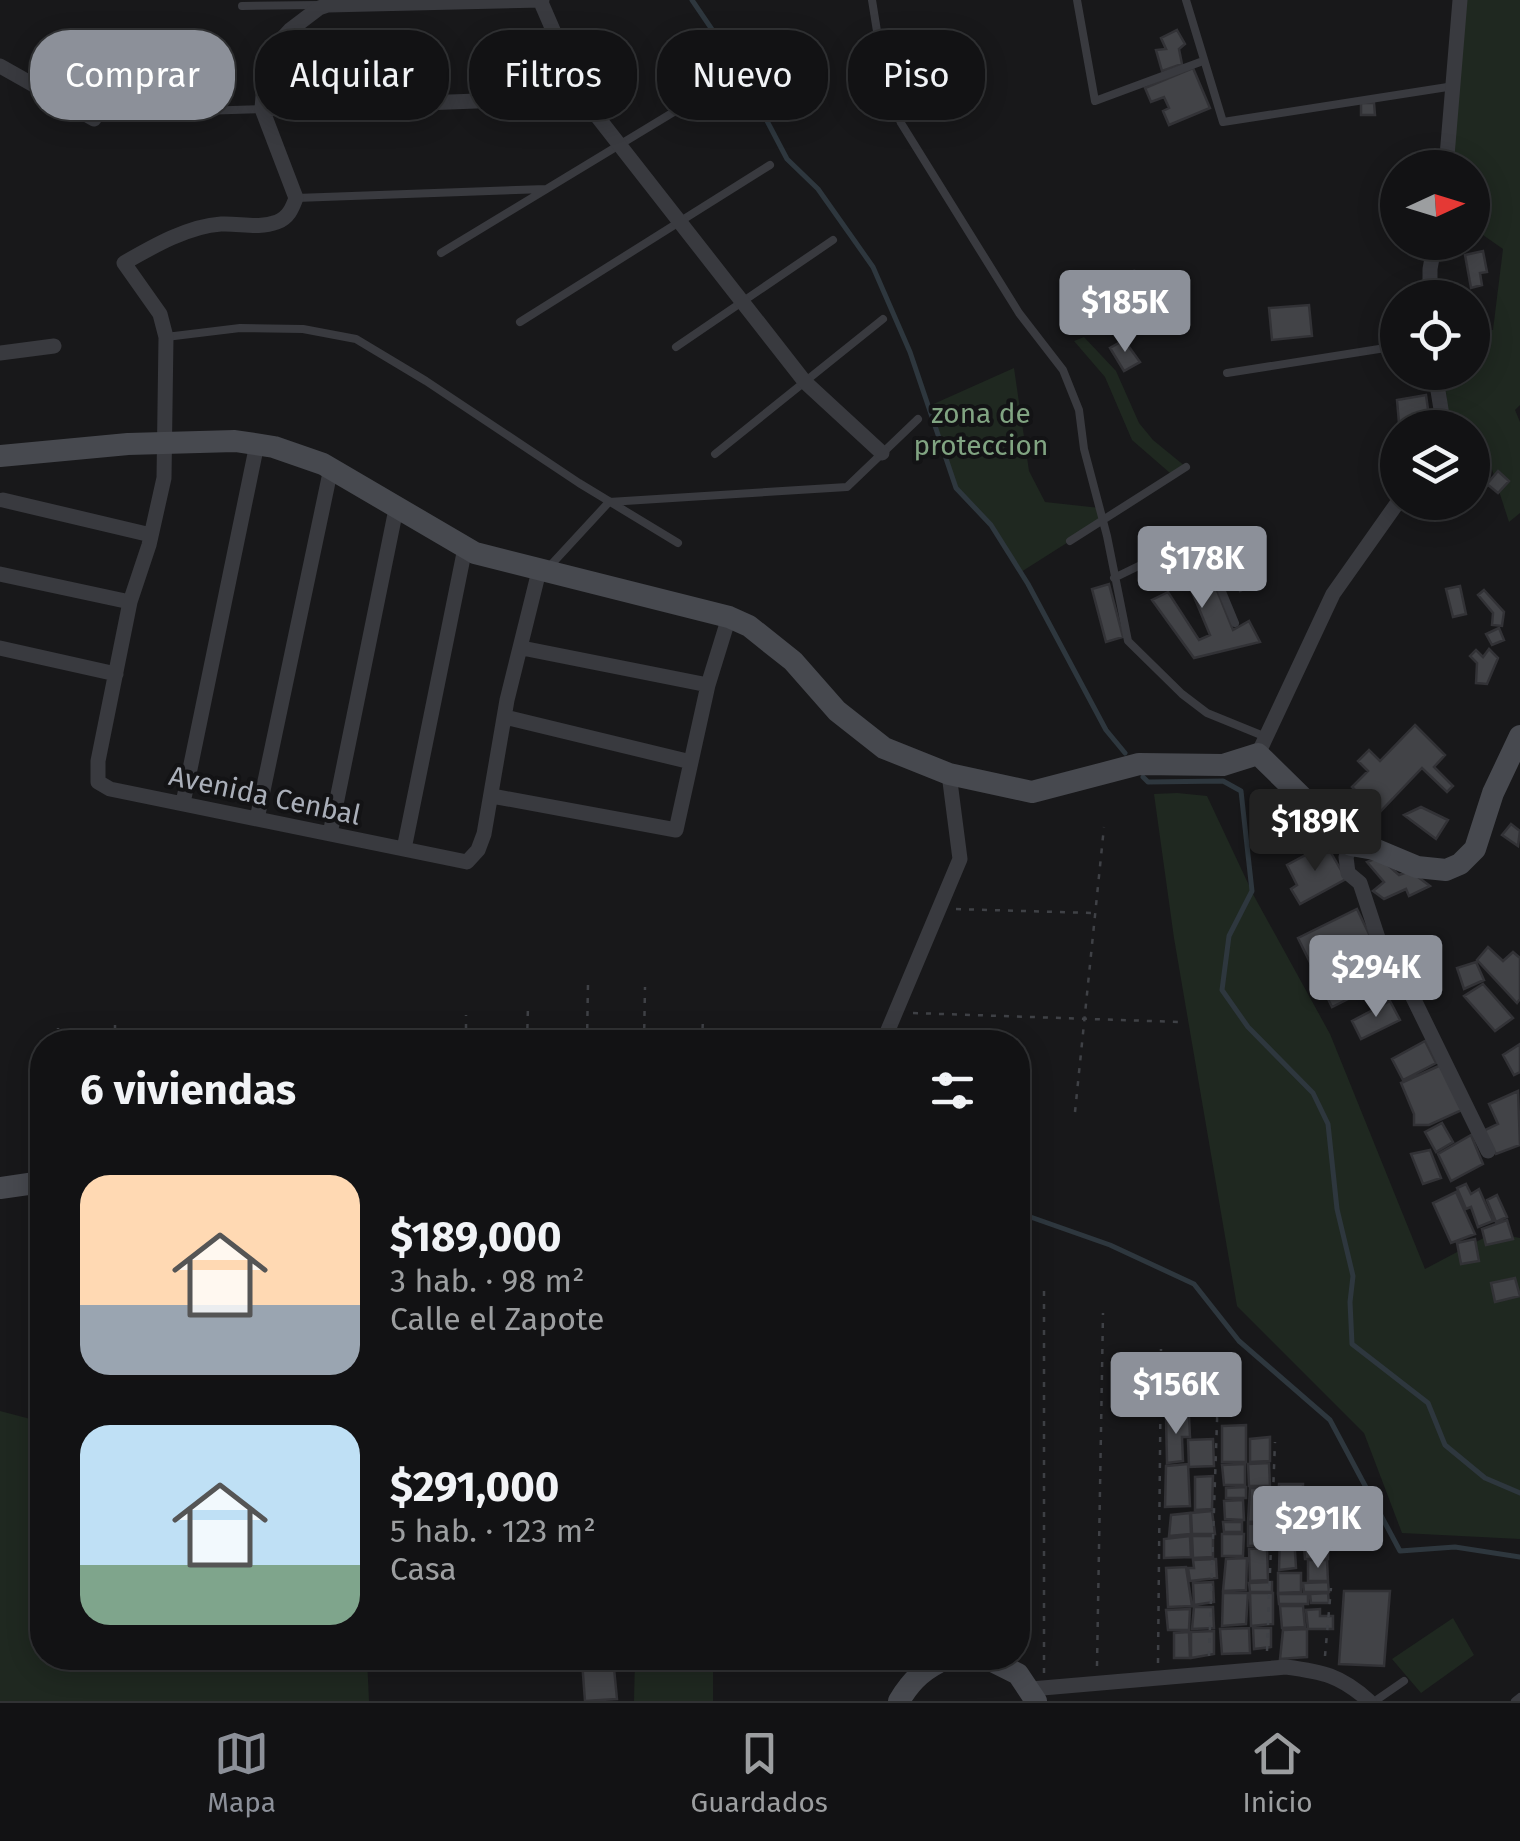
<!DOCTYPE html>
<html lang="es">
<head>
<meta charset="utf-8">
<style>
	:root { --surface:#121214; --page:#1f2022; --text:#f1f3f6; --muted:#9c9ea0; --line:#313234; --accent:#8c9099 }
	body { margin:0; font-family:"Fira Sans",sans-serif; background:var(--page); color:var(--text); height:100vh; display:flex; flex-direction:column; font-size:38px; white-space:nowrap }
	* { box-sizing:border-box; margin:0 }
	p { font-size:32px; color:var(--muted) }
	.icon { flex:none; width:55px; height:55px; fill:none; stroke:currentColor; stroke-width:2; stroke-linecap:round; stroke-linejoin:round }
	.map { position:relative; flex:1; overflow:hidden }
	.drawer { position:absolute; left:30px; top:1030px; width:1000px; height:640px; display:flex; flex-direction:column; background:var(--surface); border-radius:40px; box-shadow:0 5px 25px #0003,0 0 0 2px var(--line) }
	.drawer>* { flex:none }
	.guide { position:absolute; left:30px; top:30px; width:1000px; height:90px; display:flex; gap:20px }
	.needle { width:65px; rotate:86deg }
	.tools { position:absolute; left:1380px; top:150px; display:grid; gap:20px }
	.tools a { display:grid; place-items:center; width:110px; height:110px; border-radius:50%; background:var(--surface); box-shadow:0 5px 25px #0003,0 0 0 2px var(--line); font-size:50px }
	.price { position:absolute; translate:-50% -85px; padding:0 22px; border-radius:10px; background:var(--accent); color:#fff; font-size:32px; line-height:65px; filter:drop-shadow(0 2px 5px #0008) }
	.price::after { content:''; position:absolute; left:50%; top:60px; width:30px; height:22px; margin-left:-15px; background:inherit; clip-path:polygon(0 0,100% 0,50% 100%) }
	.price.on { background:#222; color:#fff }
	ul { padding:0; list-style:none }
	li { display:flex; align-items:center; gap:30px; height:250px; padding:0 50px }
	li span { display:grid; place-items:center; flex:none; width:280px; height:200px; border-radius:30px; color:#555 }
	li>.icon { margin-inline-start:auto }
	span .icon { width:120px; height:120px; fill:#fffc; stroke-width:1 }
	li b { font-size:42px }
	h2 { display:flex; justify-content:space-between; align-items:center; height:120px; padding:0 50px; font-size:42px }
	.chip { padding:0 35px; border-radius:40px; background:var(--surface); box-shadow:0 5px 25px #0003,0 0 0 2px var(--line); font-size:35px; line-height:90px }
	.chip.on { background:var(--accent); color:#fff }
	.tab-bar { display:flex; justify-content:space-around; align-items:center; height:140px; border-top:2px solid var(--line); background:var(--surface); font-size:28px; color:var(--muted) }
	.tab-bar a { display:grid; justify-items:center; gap:5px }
	.tab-bar .on { color:var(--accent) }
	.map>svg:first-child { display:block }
	.green { fill:#1f2820 }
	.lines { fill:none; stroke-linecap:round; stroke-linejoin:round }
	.stream { stroke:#2e373e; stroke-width:5 }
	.building { fill:#424347; stroke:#323236; stroke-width:2.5 }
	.path { stroke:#3f4146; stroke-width:2.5; stroke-dasharray:5 8; stroke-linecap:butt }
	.lane { stroke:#393a3f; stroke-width:8 }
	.street { stroke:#393a3f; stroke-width:15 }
	.secondary { stroke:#47494f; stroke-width:22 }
	.labels { text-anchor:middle; stroke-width:8; stroke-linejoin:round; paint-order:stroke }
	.park-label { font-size:28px; fill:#81a482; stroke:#131315 }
	.street-label { font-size:28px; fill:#aaafb9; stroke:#131315 }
</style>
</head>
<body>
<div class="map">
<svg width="1520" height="1701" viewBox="0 0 1520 1701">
	<rect width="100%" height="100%" fill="#18181a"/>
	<path class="green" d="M1464,0H1520V405L1515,410L1520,422V513L1509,522L1486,451L1473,445L1472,428L1448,427L1445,373L1472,372L1473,330H1493L1503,249L1473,228L1472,168L1452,167Z
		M1084,337L1116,371L1139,423L1153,440L1186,467L1170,473L1132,440L1105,377L1074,341Z
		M1014,368L1029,471L1045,502L1100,508L1103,520L1021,572L991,525L954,485L929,406Z
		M1177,793L1207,796L1254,896L1330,1034L1425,1269L1493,1233L1520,1238V1539L1402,1533L1364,1433L1237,1306L1174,938L1154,794Z
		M0,1411L42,1422V1658H367L369,1701H0Z
		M1453,1618L1474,1655L1421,1693L1392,1659Z
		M635,1658H713V1701H634Z"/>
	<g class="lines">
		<path class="stream" d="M692,0L743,75L787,159L818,189L873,267L910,352L956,488L991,525L1028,584L1106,730L1125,753
			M1143,777L1148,782L1223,781L1241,791L1252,891L1229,936L1222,990L1248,1027L1313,1093L1328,1124L1337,1209L1353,1276L1350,1302L1352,1344L1428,1403L1445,1445L1485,1478L1520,1493
			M1018,1199L1022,1214L1110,1245L1194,1284L1239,1341L1330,1420L1400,1551L1455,1547L1520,1557"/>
	</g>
	<path class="building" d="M1177,30L1185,44L1179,49L1182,64L1162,71L1156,50L1166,49L1161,38Z
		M1193,68L1210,108L1169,125L1163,111L1169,108L1164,97L1151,102L1145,88Z
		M1361,103H1374L1375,115H1361Z
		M1483,251L1487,272L1480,273L1482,285L1471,288L1465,255Z
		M1134,271L1136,314L1116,310L1115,274Z
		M1309,305L1312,336L1272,340L1269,308Z
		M1124,340L1140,362L1124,371L1110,348Z
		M1426,395L1430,423H1399L1397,400Z
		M1398,434V454L1388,453L1389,436Z
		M1477,466L1487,486L1472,494V469Z
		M1498,471L1509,481L1498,493L1487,484Z
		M1190,547L1212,578L1233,630L1249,621L1260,642L1194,658L1152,600L1168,592L1199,640L1210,635L1190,587L1181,579L1177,583L1169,573L1176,566L1169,558Z
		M1245,568L1253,584L1240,591L1232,575Z
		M1109,584L1123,637L1106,642L1092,589Z
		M1460,586L1466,614L1453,617L1446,589Z
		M1484,590L1504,612L1502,626L1492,625L1493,613L1478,595Z
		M1499,628L1504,640L1492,645L1486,634Z
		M1489,649L1498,658L1487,684L1476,683L1477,663L1470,656L1476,650L1483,657Z
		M1415,725L1445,755L1434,767L1453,786L1447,792L1422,768L1379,813L1352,787L1368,771L1358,761L1369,750L1380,761Z
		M1421,807L1448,820L1436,839L1404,815Z
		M1511,824L1520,831L1518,846L1502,835Z
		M1326,844L1346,879L1300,904L1291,889L1297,885L1287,865Z
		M1379,857L1399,875L1410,871L1430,886L1409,896L1406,889L1384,899L1373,891L1384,882L1367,862Z
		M1357,909L1390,978L1332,1007L1298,938Z
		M1488,947L1503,961L1513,952L1520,958V999L1517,1003L1477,960Z
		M1476,962L1484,980L1464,989L1457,968Z
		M1483,984L1513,1018L1495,1031L1464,996Z
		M1390,1001L1400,1020L1361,1039L1352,1021Z
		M1425,1041L1436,1063L1403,1080L1392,1059Z
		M1520,1044V1072L1514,1075L1503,1055Z
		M1441,1065L1462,1110L1429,1125H1414V1114L1401,1083Z
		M1518,1091L1520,1145L1496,1154L1483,1131L1498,1124L1489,1104Z
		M1442,1123L1453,1142L1436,1152L1425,1132Z
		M1471,1135L1483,1164L1451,1181L1438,1154Z
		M1430,1150L1441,1178L1423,1184L1411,1154Z
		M1466,1184L1471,1194L1479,1189L1493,1221L1478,1227L1471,1207L1466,1209L1457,1188Z
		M1456,1192L1475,1234L1451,1243L1433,1203Z
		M1497,1195L1507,1217L1496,1222L1487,1200Z
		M1507,1220L1513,1239L1486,1245L1482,1229Z
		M1475,1239L1479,1261L1461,1264L1457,1243Z
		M1515,1278L1520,1296L1495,1302L1491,1283Z
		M1167,1364L1190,1365L1191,1391L1166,1392Z
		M1190,1393V1414L1166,1415L1165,1394Z
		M1189,1416L1190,1437H1182L1183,1461L1167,1463L1166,1417Z
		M1246,1425V1462H1222V1426Z
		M1270,1437V1461L1250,1462V1439Z
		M1213,1439L1214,1466L1189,1467L1188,1440Z
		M1269,1463L1270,1486H1249L1248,1464Z
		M1188,1464L1190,1506L1165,1507L1166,1466Z
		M1245,1464V1485H1224L1222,1465Z
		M1213,1476L1212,1509L1195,1510V1477Z
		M1279,1484H1303V1506H1278Z
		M1246,1487V1498H1226V1488Z
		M1250,1488H1269L1268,1521L1248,1522Z
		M1243,1500L1244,1520L1225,1519L1224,1501Z
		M1299,1510H1327L1328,1533L1299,1534Z
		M1212,1511L1215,1534H1192L1191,1513Z
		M1277,1511H1295L1296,1532H1277Z
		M1190,1513L1191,1534L1169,1536L1171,1515Z
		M1223,1522H1242V1532H1224Z
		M1268,1523L1267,1545L1248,1546V1524Z
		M1222,1534H1244L1243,1556H1222Z
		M1328,1534V1559H1305L1304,1547H1298L1297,1535Z
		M1280,1535H1294L1296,1568L1279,1570Z
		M1190,1536L1191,1557L1164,1558V1539Z
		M1192,1536H1213V1557L1193,1558Z
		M1267,1548L1268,1580L1250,1581L1249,1549Z
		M1247,1558L1246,1590L1223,1591L1226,1559Z
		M1216,1559L1217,1578L1190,1581L1188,1568H1194L1193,1560Z
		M1308,1560H1327L1328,1581H1308Z
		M1186,1567L1192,1606L1168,1607L1166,1568Z
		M1278,1573H1301V1592L1278,1593Z
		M1213,1582L1214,1602L1194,1605L1193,1583Z
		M1272,1582V1592H1250L1249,1583Z
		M1328,1582L1329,1592H1304L1303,1583Z
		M1344,1591H1390L1384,1666L1339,1664Z
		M1223,1593H1248L1246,1624L1222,1626Z
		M1250,1593H1273V1624L1251,1626Z
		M1328,1593L1329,1603H1311L1310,1594Z
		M1278,1594H1308V1604H1279Z
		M1280,1606H1303L1305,1627L1282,1628Z
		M1194,1607H1213L1214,1628L1192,1629Z
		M1190,1609L1189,1630H1168L1166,1610Z
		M1320,1609V1616H1333V1629H1308L1306,1610Z
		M1249,1628L1250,1653L1222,1654L1220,1629Z
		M1253,1628H1271V1647L1254,1649Z
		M1307,1629V1657L1280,1659L1283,1630Z
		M1214,1631V1654L1191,1658V1632Z
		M1189,1632L1190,1658H1174V1633Z
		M587,1658H613L617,1699L585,1701L582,1661Z"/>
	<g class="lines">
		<path class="path" d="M956,909L1093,913
			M913,1013L1180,1022
			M115,1025V1042
			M350,1028V1042
			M58,1042V1028
			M175,1042L176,1034
			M235,1042V1041
			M295,1042V1036
			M410,1042V1032
			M466,1042V1015
			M527,1042L528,1006
			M587,1042L588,983
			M644,1042L645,987
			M702,1042L703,1018
			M762,1042V1038
			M1075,1112L1104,827
			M1267,1651L1275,1442
			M1209,1656L1218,1392
			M1325,1656L1331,1588
			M1158,1663L1161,1349
			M1097,1666L1103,1313
			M1044,1673V1284"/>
		<path class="lane" d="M872,0L885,81L901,123L1019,313L1063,370L1079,410L1084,449L1107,536L1128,641L1182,694L1207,713L1266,737
			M1077,0L1095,101L1203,61
			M1186,0L1223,122L1454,86
			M242,6L319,5
			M169,112L262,109
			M296,198L546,189
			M441,253L715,87
			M520,322L770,165
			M166,337L240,328L303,329L356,339L426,381L579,483L678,543
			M676,347L833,240
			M1227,373L1398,346
			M715,454L883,319
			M1070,541L1186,467
			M549,567L609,502L847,487L918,419
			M1114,578L1192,540L1216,577L1235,623
			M1375,1701L1404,1681
			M1515,1701L1520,1697"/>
		<path class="street" d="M330,0L328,5L319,8L290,30L266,56L262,109L296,198C292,209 288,218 277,222C258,229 240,223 221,224C188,226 152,247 124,263L160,314L166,337L164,478L149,545L130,602L98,761V782L110,789L467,862L478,850L484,834L507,700L539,571
			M540,0L582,97
			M328,5L542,0
			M0,66L94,119
			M262,109L582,97L805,382L882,453
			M1446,168L1460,0
			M1430,298V269L1435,242
			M0,353L54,346
			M1435,372L1444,428
			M3,500L151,535
			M0,574L130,602
			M0,648L116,674
			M522,648L708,685
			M505,717L691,762
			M1258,754L1333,594L1398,502
			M492,796L676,830L708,685L729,617
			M183,803L257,444
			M257,819L331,468
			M330,834L396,509
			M1351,845L1346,857L1348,873L1360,883L1381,947L1401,973L1488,1151
			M404,849L465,548
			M883,1042L960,859L949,774
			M1031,1689L1286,1667C1323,1672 1340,1675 1369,1701"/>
		<path class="secondary" d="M0,456L128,444L235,441L274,447L323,464L475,553L729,617L749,626L793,661L837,711L884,748L949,774L1032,792L1139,764L1223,765L1258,754L1351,845L1374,849L1417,867L1446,870L1460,864L1475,849L1493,793L1520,736
			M0,1188L42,1182
			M986,1658L1018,1674L1036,1701
			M899,1701C912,1679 925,1668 948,1658"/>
	</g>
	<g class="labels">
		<g class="park-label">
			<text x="981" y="423">zona de<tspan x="981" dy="32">proteccion</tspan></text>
		</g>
		<g class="street-label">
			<text transform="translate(265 795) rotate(12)" y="10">Avenida Cenbal</text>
		</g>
	</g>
</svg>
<div class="tools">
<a><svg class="needle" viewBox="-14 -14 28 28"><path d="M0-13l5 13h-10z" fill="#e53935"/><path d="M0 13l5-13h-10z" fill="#9c9ea0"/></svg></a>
<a><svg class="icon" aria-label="locate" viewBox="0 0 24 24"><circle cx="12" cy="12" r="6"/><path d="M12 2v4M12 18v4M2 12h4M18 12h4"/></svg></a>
<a><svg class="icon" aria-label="layers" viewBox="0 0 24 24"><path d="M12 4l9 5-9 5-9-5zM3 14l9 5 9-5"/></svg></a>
</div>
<b class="price" style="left:1125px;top:355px">$185K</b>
<b class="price" style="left:1202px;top:611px">$178K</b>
<b class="price on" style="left:1315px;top:874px">$189K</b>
<b class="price" style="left:1376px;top:1020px">$294K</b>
<b class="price" style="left:1176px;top:1437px">$156K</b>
<b class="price" style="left:1318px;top:1571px">$291K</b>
<div class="guide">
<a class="chip on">Comprar</a>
<a class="chip">Alquilar</a>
<a class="chip">Filtros</a>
<a class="chip">Nuevo</a>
<a class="chip">Piso</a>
</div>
<section class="drawer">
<h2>6 viviendas<svg class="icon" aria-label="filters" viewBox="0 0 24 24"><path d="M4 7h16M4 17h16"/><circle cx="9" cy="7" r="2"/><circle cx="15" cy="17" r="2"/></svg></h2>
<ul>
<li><span style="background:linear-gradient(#ffd9b3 65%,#9aa5b1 0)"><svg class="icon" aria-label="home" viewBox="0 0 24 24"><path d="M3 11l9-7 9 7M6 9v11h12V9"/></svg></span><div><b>$189,000</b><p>3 hab. · 98 m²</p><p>Calle el Zapote</p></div></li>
<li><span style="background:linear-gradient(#bfe0f5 70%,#7fa58c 0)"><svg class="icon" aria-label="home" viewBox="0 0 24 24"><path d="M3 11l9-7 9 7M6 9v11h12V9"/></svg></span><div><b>$291,000</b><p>5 hab. · 123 m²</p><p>Casa</p></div></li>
</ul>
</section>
</div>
<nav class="tab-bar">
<a class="on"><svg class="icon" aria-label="map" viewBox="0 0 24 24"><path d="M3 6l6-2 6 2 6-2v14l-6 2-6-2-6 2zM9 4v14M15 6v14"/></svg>Mapa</a>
<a><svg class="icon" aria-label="saved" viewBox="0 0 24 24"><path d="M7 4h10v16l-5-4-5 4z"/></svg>Guardados</a>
<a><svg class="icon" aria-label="home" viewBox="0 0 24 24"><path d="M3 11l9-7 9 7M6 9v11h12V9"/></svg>Inicio</a>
</nav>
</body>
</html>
